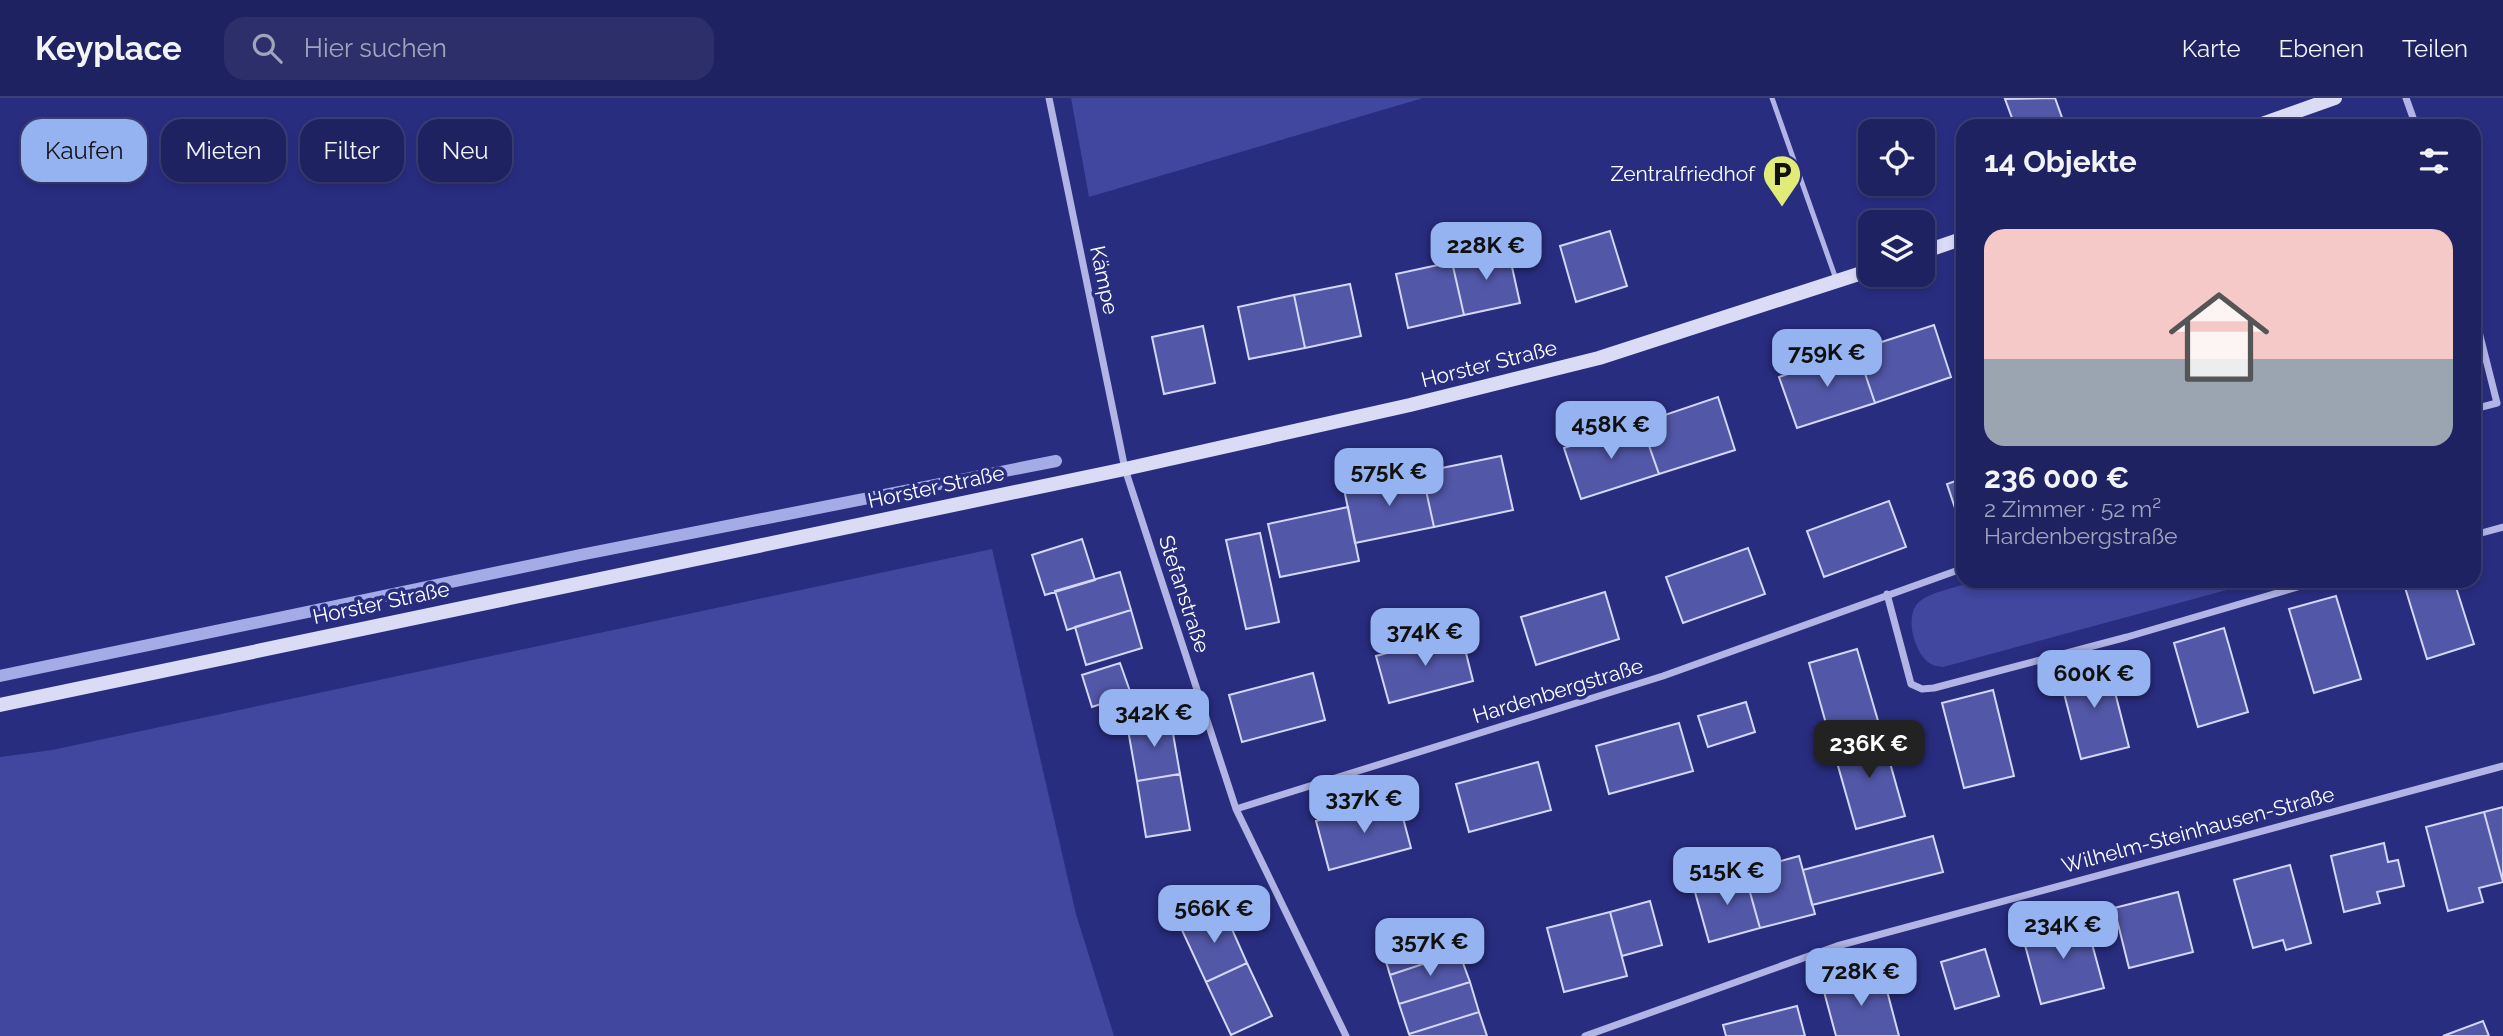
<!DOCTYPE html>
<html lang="de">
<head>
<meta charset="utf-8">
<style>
	:root { --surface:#1f2260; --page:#2c2f69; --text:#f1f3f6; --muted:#a1a4bd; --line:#3c3f75; --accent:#95b2f1 }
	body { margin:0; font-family:Raleway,sans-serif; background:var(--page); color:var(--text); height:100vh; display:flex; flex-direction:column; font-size:26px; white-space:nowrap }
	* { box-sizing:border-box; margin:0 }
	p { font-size:23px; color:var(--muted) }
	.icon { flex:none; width:38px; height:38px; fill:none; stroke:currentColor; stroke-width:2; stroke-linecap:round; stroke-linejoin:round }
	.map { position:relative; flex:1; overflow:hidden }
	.sheet { position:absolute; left:1956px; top:21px; width:525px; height:469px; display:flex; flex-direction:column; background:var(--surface); border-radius:21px; box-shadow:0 4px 10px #0003,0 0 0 2px var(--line) }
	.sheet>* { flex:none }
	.hud { position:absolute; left:21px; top:21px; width:665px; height:63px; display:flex; gap:14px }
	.fabs { position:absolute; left:1858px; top:21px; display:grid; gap:14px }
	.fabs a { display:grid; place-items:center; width:77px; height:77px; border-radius:14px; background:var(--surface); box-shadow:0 4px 10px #0003,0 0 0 2px var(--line); font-size:35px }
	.price { position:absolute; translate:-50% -60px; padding:0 16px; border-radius:14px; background:var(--accent); color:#111; font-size:23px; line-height:46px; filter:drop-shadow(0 2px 4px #0008) }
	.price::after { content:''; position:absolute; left:50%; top:42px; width:21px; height:16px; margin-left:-10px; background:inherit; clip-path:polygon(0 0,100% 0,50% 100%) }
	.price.selected { background:#222; color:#fff }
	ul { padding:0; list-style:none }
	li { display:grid; align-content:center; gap:14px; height:371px; padding:0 28px }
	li+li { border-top:2px solid var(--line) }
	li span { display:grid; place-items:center; height:217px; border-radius:21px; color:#555 }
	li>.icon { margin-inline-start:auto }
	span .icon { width:126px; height:126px; fill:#fffc; stroke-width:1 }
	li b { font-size:30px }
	h2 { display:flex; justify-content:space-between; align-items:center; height:84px; padding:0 28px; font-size:30px }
	.chip { padding:0 24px; border-radius:21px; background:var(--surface); box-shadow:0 4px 10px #0003,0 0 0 2px var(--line); font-size:24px; line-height:63px }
	.chip.selected { background:var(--accent); color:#111 }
	header { display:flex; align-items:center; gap:42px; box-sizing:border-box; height:98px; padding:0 35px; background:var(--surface); border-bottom:2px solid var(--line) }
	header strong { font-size:33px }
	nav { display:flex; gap:38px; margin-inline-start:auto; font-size:24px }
	.search { width:490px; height:63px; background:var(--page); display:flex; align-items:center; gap:18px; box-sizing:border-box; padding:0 24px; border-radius:21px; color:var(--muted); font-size:26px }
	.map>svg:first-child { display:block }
	.green { fill:#41469f }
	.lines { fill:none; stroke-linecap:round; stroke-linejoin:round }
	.stream { stroke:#a5abe6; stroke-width:12 }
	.building { fill:#5257a8; stroke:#d3d6f5; stroke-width:2 }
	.lane { stroke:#b1b4e5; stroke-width:5 }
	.street { stroke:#b1b4e5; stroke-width:7 }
	.secondary { stroke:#dadbf5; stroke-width:14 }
	.labels { text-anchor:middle; stroke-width:7; stroke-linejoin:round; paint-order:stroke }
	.poi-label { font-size:21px; fill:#fff; stroke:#292d80; text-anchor:end }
	.street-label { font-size:21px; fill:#fff; stroke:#292d80 }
</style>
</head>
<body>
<header>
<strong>Keyplace</strong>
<div class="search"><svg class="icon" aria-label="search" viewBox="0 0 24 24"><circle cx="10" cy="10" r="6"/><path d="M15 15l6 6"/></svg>Hier suchen</div>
<nav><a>Karte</a><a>Ebenen</a><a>Teilen</a></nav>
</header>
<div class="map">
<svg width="2503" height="938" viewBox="0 0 2503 938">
	<rect width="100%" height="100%" fill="#292d80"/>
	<path class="green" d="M1071,0H1423L1089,99Z
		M992,451L1076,816L1114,938H0V659L52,652Z
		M1976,483H2260L1943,569C1937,568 1932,568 1928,564C1914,553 1904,517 1919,504C1929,494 1962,488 1976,483Z"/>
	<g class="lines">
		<path class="stream" d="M0,578L585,456L1056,363"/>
	</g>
	<path class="building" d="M2055,0L2065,28H2015L2005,1Z
		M1610,133L1627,188L1576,204L1560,148Z
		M1508,151L1520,205L1464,217L1452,164Z
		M1452,164L1464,217L1408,230L1396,176Z
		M1350,186L1361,238L1305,250L1294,197Z
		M1294,197L1305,250L1249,261L1238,209Z
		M1934,227L1951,279L1875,305L1857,252Z
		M1203,228L1215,285L1164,296L1152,239Z
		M1857,252L1875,305L1797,330L1779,279Z
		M1718,299L1735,352L1659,376L1641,325Z
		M1641,325L1659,376L1581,401L1564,350Z
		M1501,358L1513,412L1434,429L1422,374Z
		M1422,374L1434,429L1355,445L1344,391Z
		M1964,380V433L1963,434L1947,386Z
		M1889,403L1906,449L1824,479L1807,433Z
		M1348,409L1359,463L1280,479L1268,426Z
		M1260,435L1279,524L1246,531L1226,442Z
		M1082,441L1095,482L1045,497L1032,457Z
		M1748,450L1765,496L1683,525L1666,479Z
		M1120,474L1131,512L1067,532L1055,493Z
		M2403,483H2454L2474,546L2427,561Z
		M1605,494L1619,541L1536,567L1521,519Z
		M2336,498L2361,581L2314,595L2289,511Z
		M1131,512L1142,550L1086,567L1075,529Z
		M2224,530L2248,614L2198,629L2174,545Z
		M1461,535L1473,583L1389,605L1376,558Z
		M1857,551L1881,633L1832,647L1809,565Z
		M2107,563L2129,649L2081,661L2059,576Z
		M1120,565L1131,596L1092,609L1082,577Z
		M1313,575L1325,622L1242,644L1229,597Z
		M1993,592L2014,678L1964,690L1942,605Z
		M1746,604L1755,634L1708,649L1698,618Z
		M1170,618L1180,676L1137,683L1127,626Z
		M1679,625L1693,673L1609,696L1596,648Z
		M1881,633L1905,718L1856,731L1832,647Z
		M1538,664L1551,712L1469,734L1456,686Z
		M1180,676L1190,732L1146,739L1137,683Z
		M1398,701L1411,750L1329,772L1316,723Z
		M2503,709V784L2484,714Z
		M2484,714L2503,784L2479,790L2483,804L2448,813L2426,729Z
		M1933,738L1943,774L1812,807L1803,772Z
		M2384,745L2388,764L2398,762L2404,788L2377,794L2380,805L2344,814L2331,758Z
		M1799,758L1815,816L1760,830L1744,773Z
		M2290,767L2311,845L2286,852L2283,842L2253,850L2234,782Z
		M1744,773L1760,830L1709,844L1693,787Z
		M2178,794L2193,854L2129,870L2114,810Z
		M1650,803L1662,847L1622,858L1610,814Z
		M1223,811L1247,865L1206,884L1181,830Z
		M1610,814L1627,878L1564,894L1547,830Z
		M2085,820L2104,890L2041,906L2022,836Z
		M1450,825L1459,854L1390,877L1381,847Z
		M1985,851L1999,898L1955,911L1941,864Z
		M1459,854L1470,884L1399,906L1390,877Z
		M1247,865L1272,918L1231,937L1206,884Z
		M1882,874L1899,938H1836L1823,890Z
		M1470,884L1479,914L1409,936L1399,906Z
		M1797,908L1805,938H1726L1723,927Z
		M1479,914L1487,938H1410L1409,936Z
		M2483,923L2489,938H2443Z"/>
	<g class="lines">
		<path class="lane" d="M1772,0L1836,181"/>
		<path class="street" d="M1049,0L1125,371L1236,711L1346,938
			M2406,0L2416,28
			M2474,214L2497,305L2474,311
			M2474,437L2503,429
			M1887,496L1911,586L1922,591L1934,590L2127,539L2318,483
			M1236,711L1663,578L1964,470
			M1585,938L1837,848L2503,668"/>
		<path class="secondary" d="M2256,28L2335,0
			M1923,154L1964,140
			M0,607L1125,371L1410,307L1599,260L1871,172"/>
	</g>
	<defs>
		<g id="parking-pin" transform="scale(2.0125)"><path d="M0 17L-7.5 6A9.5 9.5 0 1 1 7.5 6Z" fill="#e1ec78" stroke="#292d80"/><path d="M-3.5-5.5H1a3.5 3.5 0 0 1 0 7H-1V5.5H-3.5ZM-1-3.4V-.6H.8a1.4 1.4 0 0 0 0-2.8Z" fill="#111"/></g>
	</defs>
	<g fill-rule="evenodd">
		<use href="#parking-pin" x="1782" y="76"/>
	</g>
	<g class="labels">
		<g class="poi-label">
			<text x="1755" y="83">Zentralfriedhof</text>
		</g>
		<g class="street-label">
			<text transform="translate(1104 182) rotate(78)" y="7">Kämpe</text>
			<text transform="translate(1489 266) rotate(-14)" y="7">Horster Straße</text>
			<text transform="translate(936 389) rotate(-12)" y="7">Horster Straße</text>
			<text transform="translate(1184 496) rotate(72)" y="7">Stefanstraße</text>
			<text transform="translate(381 505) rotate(-12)" y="7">Horster Straße</text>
			<text transform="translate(1558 593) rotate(-17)" y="7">Hardenbergstraße</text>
			<text transform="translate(2198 732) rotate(-15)" y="7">Wilhelm-Steinhausen-Straße</text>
		</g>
	</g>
</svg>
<div class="fabs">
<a><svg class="icon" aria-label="locate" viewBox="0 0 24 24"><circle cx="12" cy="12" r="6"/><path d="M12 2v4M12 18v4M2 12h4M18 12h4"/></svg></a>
<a><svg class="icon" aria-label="layers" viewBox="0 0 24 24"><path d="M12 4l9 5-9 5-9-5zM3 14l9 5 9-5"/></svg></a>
</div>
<b class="price" style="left:1486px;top:184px">228K €</b>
<b class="price" style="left:1827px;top:291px">759K €</b>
<b class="price" style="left:1611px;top:363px">458K €</b>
<b class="price" style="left:1389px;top:410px">575K €</b>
<b class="price" style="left:1425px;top:570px">374K €</b>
<b class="price" style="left:2094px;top:612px">600K €</b>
<b class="price" style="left:1154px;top:651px">342K €</b>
<b class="price selected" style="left:1869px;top:682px">236K €</b>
<b class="price" style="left:1364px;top:737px">337K €</b>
<b class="price" style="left:1727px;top:809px">515K €</b>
<b class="price" style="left:1214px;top:847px">566K €</b>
<b class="price" style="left:2063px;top:863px">234K €</b>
<b class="price" style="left:1430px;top:880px">357K €</b>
<b class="price" style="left:1861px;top:910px">728K €</b>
<div class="hud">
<a class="chip selected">Kaufen</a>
<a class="chip">Mieten</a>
<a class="chip">Filter</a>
<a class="chip">Neu</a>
</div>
<section class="sheet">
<h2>14 Objekte<svg class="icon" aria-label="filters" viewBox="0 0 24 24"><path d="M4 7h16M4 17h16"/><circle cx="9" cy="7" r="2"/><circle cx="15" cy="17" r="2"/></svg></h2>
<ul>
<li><span style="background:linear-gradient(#f6c9c9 60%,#9aa5b1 0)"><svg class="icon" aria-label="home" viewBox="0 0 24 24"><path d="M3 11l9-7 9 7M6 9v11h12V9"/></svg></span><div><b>236 000 €</b><p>2 Zimmer · 52 m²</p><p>Hardenbergstraße</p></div></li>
</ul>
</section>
</div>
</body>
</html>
